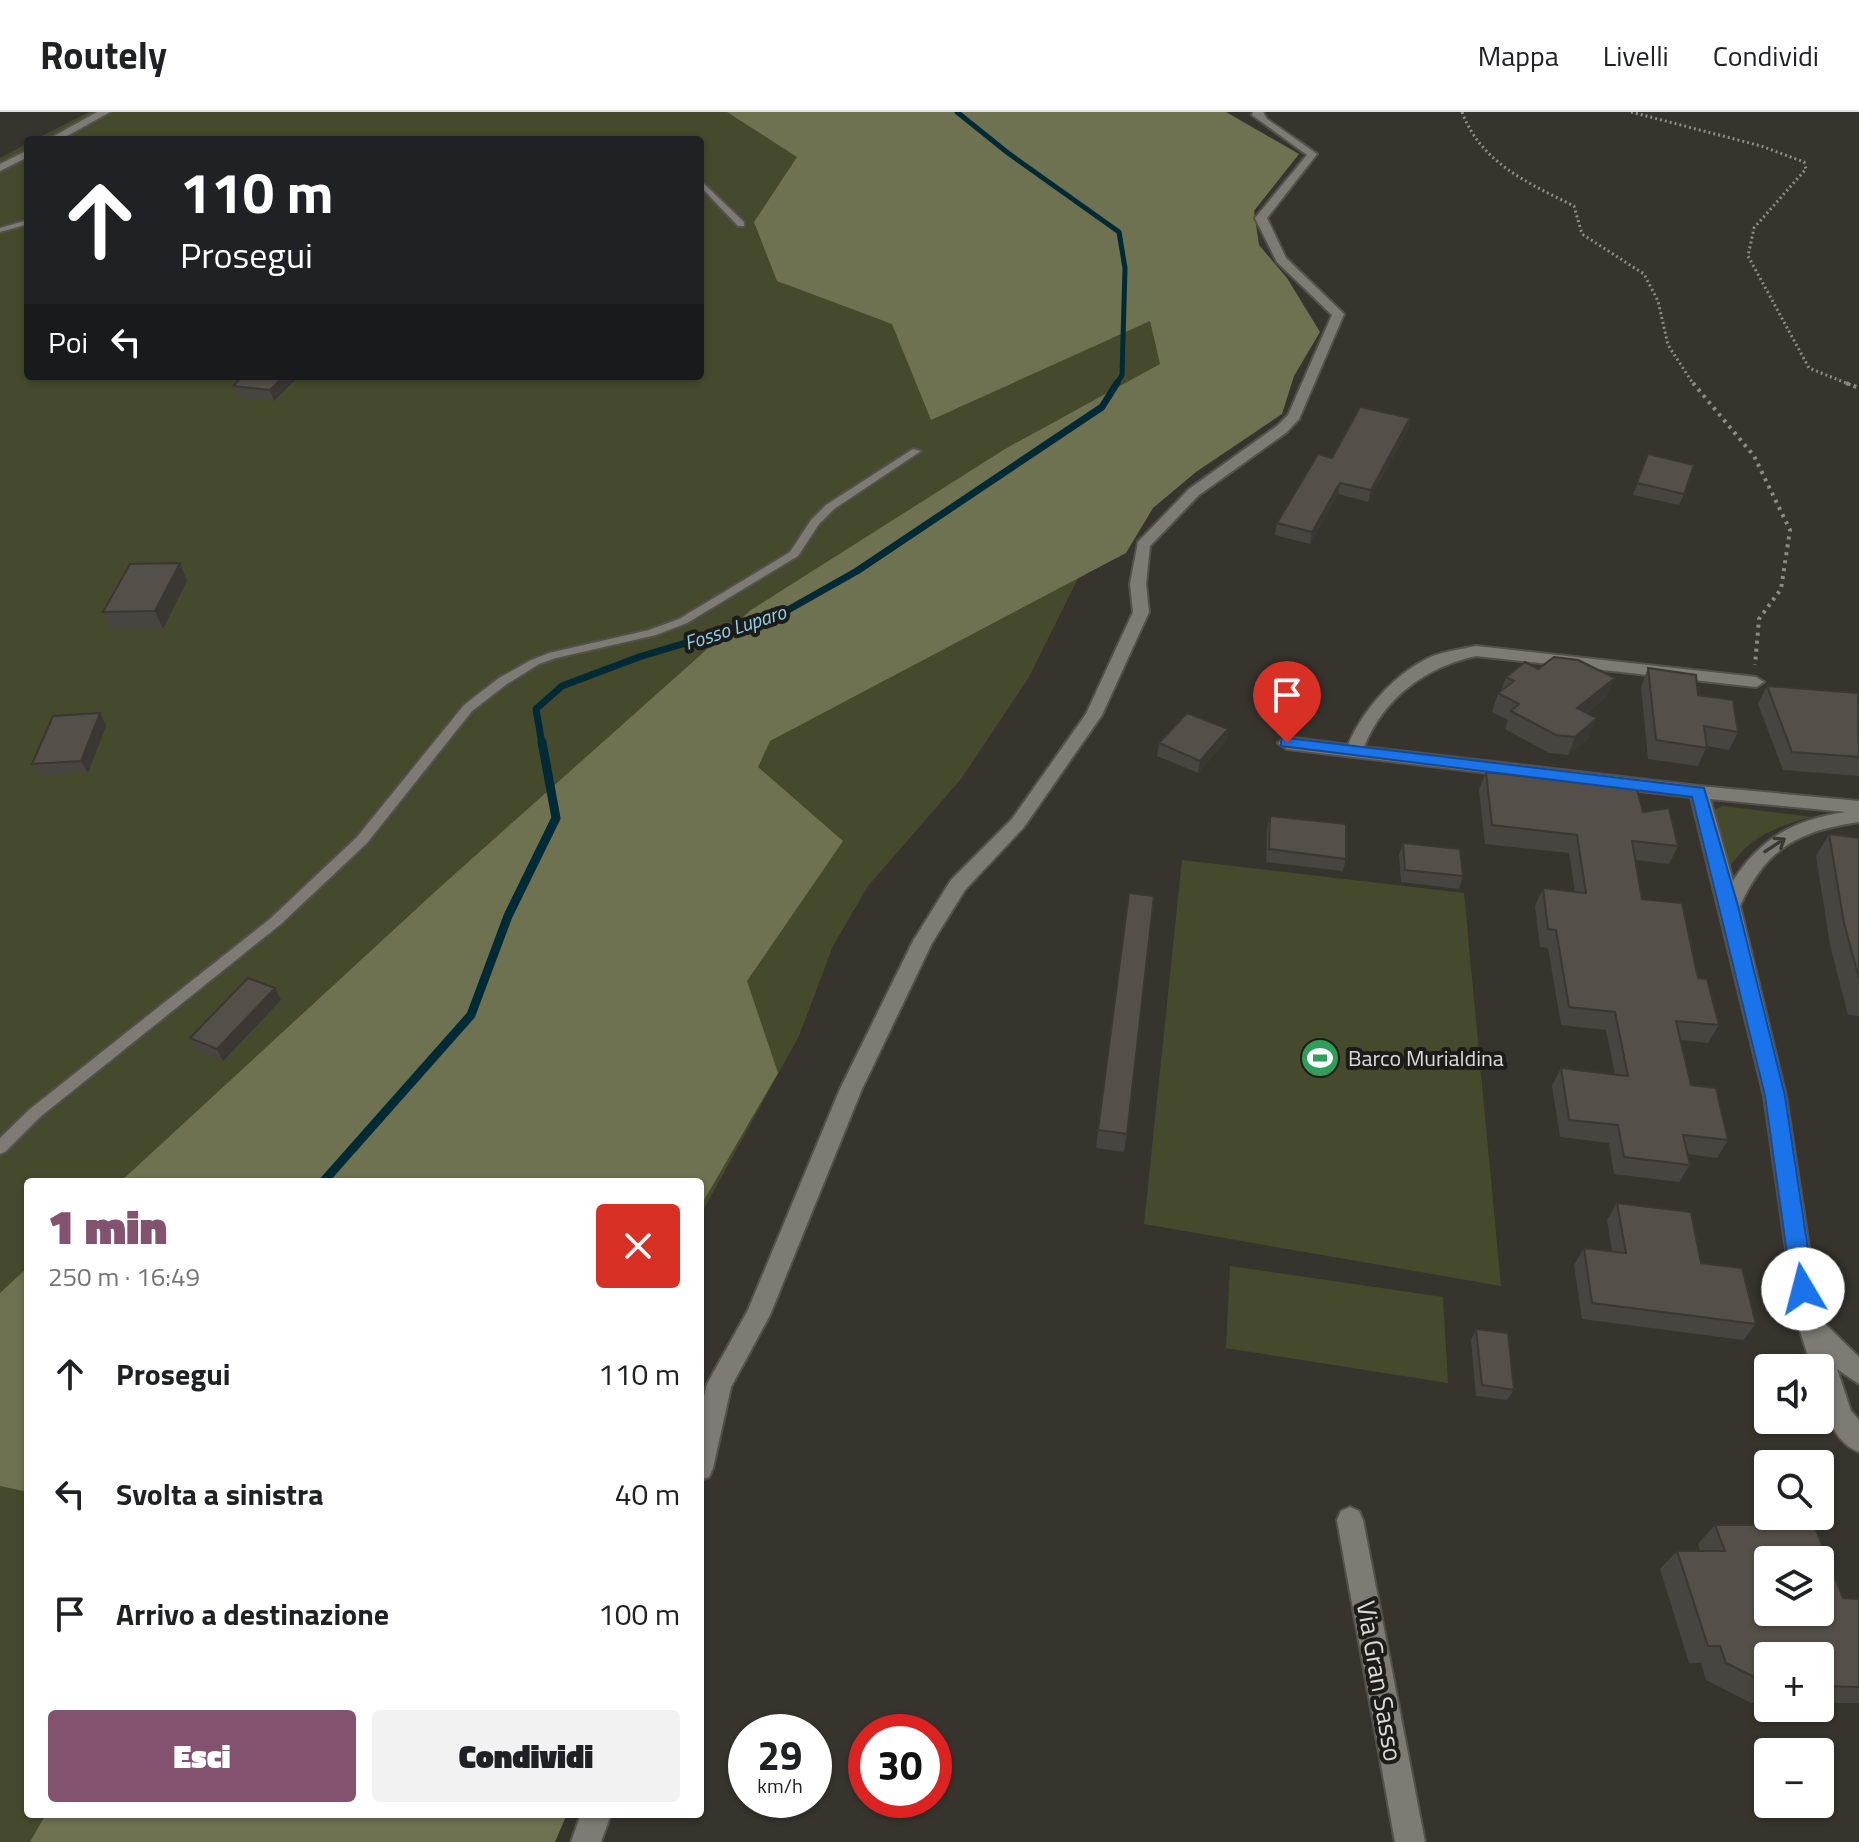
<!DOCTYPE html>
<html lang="it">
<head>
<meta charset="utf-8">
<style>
  :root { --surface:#fff; --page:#f2f2f2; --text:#202124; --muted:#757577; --line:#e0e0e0; --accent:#82526f }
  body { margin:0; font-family:"Titillium Web",sans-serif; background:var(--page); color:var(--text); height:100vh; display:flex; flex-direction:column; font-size:30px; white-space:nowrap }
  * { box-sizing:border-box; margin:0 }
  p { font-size:26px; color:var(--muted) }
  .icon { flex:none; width:44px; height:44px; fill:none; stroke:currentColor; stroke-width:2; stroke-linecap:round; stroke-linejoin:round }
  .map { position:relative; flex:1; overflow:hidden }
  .panel { position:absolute; left:24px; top:1066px; width:680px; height:640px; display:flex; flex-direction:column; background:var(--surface); border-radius:8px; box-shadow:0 2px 6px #0004 }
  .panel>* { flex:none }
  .top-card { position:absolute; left:24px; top:24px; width:680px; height:244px; border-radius:8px; box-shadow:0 2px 6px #0004; background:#202124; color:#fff; overflow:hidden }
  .controls { position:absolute; left:1754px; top:1242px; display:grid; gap:16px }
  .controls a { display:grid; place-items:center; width:80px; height:80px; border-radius:8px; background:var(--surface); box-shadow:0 2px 6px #0004; font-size:40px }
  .speed { position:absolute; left:728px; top:1602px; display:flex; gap:16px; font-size:40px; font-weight:700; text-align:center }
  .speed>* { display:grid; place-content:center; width:104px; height:104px; border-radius:50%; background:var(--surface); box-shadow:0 2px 6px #0004; line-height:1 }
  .speed small { font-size:20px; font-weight:400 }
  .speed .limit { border:12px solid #d22; background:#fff; color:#111 }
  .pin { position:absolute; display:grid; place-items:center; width:68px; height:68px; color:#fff; margin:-82px -34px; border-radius:50% 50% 50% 0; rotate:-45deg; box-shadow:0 0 8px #0007 }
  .pin .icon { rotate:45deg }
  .me { position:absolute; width:88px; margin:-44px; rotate:352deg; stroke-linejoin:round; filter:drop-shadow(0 0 6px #0008) }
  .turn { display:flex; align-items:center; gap:28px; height:168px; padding:0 24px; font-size:36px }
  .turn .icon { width:104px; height:104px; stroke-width:2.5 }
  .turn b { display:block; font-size:56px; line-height:68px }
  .then { display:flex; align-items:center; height:76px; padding:0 24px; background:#0003; gap:16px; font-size:30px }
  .round { display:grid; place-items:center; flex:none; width:84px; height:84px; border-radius:8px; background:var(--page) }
  .headline { display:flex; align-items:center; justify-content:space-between; height:136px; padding:0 24px }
  h1 { font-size:48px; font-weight:800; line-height:60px; color:var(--accent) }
  .button { display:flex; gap:16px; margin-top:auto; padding:16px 24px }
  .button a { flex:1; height:92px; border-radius:8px; background:var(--accent); color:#fff; font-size:32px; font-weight:800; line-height:92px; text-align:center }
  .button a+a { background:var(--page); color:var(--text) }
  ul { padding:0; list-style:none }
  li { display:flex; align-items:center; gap:24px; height:120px; padding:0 24px }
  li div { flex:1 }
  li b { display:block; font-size:30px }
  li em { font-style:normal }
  header { display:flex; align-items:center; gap:48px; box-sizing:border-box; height:112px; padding:0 40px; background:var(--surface); border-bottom:2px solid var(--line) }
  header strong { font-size:38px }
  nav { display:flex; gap:44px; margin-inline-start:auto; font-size:28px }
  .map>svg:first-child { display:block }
</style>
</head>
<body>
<header>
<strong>Routely</strong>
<nav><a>Mappa</a><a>Livelli</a><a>Condividi</a></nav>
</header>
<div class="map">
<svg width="1859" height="1730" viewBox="0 0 1859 1730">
  <rect width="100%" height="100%" fill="#36342d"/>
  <path fill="#464a2c" d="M 89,0 L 1210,0 L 1226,144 L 1100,422 L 1029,565 L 961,667 L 868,774 L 833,834 L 799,924 L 700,1104 L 700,1070 L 28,1070 L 28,1702 L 467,1702 L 455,1730 L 0,1730 L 0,46 L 28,31 L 28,264 L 700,264 L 700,28 L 34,28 Z
    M 1723,694 L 1812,705 C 1776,714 1747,726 1727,759 L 1714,703 L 1714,698 Z
    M 1182,748 L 1464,781 L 1501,1174 L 1144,1112 Z
    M 1230,1154 L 1443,1185 L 1448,1271 L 1226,1236 Z"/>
  <path fill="#6e7251" d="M 727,0 L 1226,0 L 1299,42 L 1254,99 L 1259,133 L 1287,166 L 1320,220 L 1294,264 L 1282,302 L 1196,360 L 1153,396 L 1126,441 L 770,629 L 758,655 L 843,729 L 747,869 L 778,961 L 700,1095 L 700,1070 L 120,1070 L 438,777 L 751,498 L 1005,337 L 1160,252 L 1150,209 L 931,308 L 892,212 L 777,169 L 754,110 L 797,45 Z
    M 28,1155 L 28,1380 L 0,1374 L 0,1181 Z
    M 46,1702 L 567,1702 L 555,1730 L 30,1730 Z"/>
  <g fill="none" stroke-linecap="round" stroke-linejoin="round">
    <path stroke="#002a36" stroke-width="5" d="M 957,0 L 1008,41 L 1119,120 L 1125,156 L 1122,263 L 1116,273"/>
    <path stroke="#002a36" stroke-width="7" d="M 542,632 L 536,597 L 562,574 L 639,545 L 779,503 L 857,459 L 1102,295 L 1117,271"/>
    <path stroke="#002a36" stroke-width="9" d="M 323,1070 L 471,903 L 508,804 L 556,706 L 542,630"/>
    <defs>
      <path id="service" d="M 700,68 L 744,110 L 744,114 L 738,114 L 700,74 Z
        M 28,108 L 28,112 L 0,120 L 0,116 Z
        M 913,337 L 921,339 L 834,397 L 819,412 L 798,444 L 687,511 L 656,523 L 556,546 L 539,552 L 507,572 L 472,599 L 367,731 L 281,812 L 40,1005 L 5,1040 L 0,1042 L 0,1026 L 30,997 L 271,806 L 357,725 L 464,593 L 499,566 L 531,548 L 549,541 L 649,518 L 679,507 L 790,440 L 811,408 L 826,393 Z"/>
      <path id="minor" d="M 97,0 L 110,0 L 60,28 L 47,28 Z
        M 1253,0 L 1263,0 L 1267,7 L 1317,42 L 1267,106 L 1286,146 L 1344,202 L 1299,307 L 1287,320 L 1199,383 L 1150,434 L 1146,472 L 1149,500 L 1102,603 L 1024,715 L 965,778 L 932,831 L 862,977 L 770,1203 L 731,1275 L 713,1356 L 709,1365 L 700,1368 L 700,1301 L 707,1272 L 748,1198 L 840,977 L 913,829 L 951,768 L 1012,707 L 1086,602 L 1133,500 L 1130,472 L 1138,430 L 1189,377 L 1277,314 L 1288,303 L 1332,203 L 1277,150 L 1255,106 L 1307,43 L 1252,3 Z
        M 28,38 L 28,45 L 0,59 L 0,52 Z
        M 1476,534 L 1756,565 L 1764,570 L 1756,575 L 1476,544 C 1426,555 1384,585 1364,635 L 1699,674 L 1859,689 L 1859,710 C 1798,719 1766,736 1740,794 L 1786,984 L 1820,1207 L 1859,1245 L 1859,1272 L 1837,1257 L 1851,1299 L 1859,1308 L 1859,1340 C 1828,1328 1820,1285 1820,1256 L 1812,1256 L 1796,1207 L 1764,984 L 1691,685 L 1287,637 L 1278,631 L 1287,625 L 1348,633 C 1363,597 1397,559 1433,544 C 1447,539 1462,537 1476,534 ZM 1710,687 L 1846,700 C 1796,707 1760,726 1733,769 Z
        M 1350,1395 L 1359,1399 L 1363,1408 L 1425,1730 L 1395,1730 L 1337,1408 L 1341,1399 Z
        M 581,1702 L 611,1702 L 601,1730 L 571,1730 Z"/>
    </defs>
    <use href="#service" stroke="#53514c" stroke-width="4"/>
    <use href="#minor" stroke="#53514c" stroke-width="4"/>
    <path stroke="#8c8b85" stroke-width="3" stroke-dasharray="2 3" stroke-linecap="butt" d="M 1462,0 C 1481,51 1528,71 1574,94 L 1582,122 L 1644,162 L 1658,189 L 1668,233 L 1694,273
      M 1631,0 L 1761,34 L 1804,50 L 1806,57 L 1754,116 L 1748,144 L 1809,256 L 1851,273"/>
    <path stroke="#8c8b85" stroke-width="4" stroke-dasharray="3 5" stroke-linecap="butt" d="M 1693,271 L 1754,344 L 1790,418 L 1781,477 L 1759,507 L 1755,553
      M 1846,271 L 1859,276"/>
    <use href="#service" fill="#7d7b73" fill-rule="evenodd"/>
    <use href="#minor" fill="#7d7b73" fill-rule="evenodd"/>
  </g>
  <path fill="#48443f" d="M 243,264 L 299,264 L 274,289 L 237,285 L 233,274 Z
    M 1410,306 L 1408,318 L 1368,390 L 1338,382 L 1310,432 L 1275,423 L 1277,411 L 1332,346 Z
    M 1648,342 L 1684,382 L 1679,393 L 1633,383 Z
    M 187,469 L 163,517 L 111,518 L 103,500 Z
    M 1648,556 L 1698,583 L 1738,620 L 1729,638 L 1707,634 L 1698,654 L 1648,647 L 1641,575 Z
    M 1538,557 L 1607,584 L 1587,601 L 1590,625 L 1568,643 L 1549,641 L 1505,617 L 1508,608 L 1492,600 L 1498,581 L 1501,579 L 1506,565 Z
    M 1767,574 L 1859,583 L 1859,664 L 1783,658 L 1758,592 Z
    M 100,601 L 106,614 L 88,661 L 39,664 L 32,652 Z
    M 1228,617 L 1226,630 L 1198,661 L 1157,644 L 1159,631 Z
    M 1486,660 L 1643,700 L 1678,734 L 1669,752 L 1635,748 L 1642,787 L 1698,866 L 1719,913 L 1708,931 L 1681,928 L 1691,973 L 1728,1028 L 1717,1046 L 1688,1042 L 1690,1053 L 1679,1070 L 1614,1062 L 1609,1031 L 1560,1025 L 1552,974 L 1561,956 L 1615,962 L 1606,918 L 1561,913 L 1548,836 L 1540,835 L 1535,794 L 1543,776 L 1575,780 L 1569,741 L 1485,732 L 1479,678 Z
    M 1270,704 L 1346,747 L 1343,759 L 1266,750 L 1267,716 Z
    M 1829,722 L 1859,726 L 1859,904 L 1848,903 L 1830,833 L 1816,744 Z
    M 1403,731 L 1463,764 L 1459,777 L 1401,770 L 1399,743 Z
    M 1129,781 L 1127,1022 L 1124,1040 L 1096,1036 Z
    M 275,876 L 281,888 L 223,949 L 196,938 L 190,926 Z
    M 1617,1091 L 1701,1151 L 1756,1212 L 1743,1228 L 1582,1207 L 1574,1153 L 1584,1136 L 1612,1140 L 1607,1108 Z
    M 1476,1217 L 1514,1278 L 1507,1288 L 1476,1284 L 1471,1228 Z
    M 1715,1413 L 1843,1486 L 1859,1487 L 1859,1591 L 1820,1591 L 1820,1544 L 1768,1544 L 1768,1591 L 1751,1591 L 1706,1568 L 1701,1551 L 1689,1551 L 1660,1457 L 1677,1439 L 1700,1439 L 1698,1432 Z"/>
  <path fill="#3b3733" d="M 284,264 L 299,264 L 274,289 L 270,278 Z
    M 1410,306 L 1408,318 L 1368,390 L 1371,378 Z
    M 1340,371 L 1338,382 L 1310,432 L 1312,420 Z
    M 180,451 L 187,469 L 163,517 L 155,499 Z
    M 1615,566 L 1607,584 L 1570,614 L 1577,596 Z
    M 100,601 L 106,614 L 88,661 L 81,649 Z
    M 1597,606 L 1590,625 L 1568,643 L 1575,625 Z
    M 1228,617 L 1226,630 L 1198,661 L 1200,649 Z
    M 275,876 L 281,888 L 223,949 L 217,937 Z"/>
  <path fill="#544f49" stroke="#3b3733" stroke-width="2" fill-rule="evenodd" d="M 243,264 L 284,264 L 270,278 L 233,274 Z
    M 1360,295 L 1410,306 L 1371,378 L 1340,371 L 1312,420 L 1277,411 L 1318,342 L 1332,346 Z
    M 1648,342 L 1694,353 L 1684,382 L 1637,371 Z
    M 180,451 L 155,499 L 103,500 L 130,452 Z
    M 1554,545 L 1578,548 L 1615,566 L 1577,596 L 1597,606 L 1575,625 L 1556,623 L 1511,599 L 1519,592 L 1498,581 L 1514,569 L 1506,565 L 1525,550 L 1538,557 Z
    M 1648,556 L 1696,563 L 1698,583 L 1733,588 L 1738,620 L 1704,614 L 1707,636 L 1656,628 Z
    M 1767,574 L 1858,581 L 1859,645 L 1792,640 Z
    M 100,601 L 81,649 L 32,652 L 53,604 Z
    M 1187,601 L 1228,617 L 1200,649 L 1159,631 Z
    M 1486,660 L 1637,677 L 1643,700 L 1669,696 L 1678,734 L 1632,729 L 1642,787 L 1682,791 L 1698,866 L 1707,867 L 1719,913 L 1676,909 L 1691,973 L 1716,976 L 1728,1028 L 1683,1023 L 1690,1053 L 1624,1045 L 1618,1013 L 1569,1008 L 1561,956 L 1628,964 L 1615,900 L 1569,895 L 1556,818 L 1548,817 L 1543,776 L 1586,781 L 1577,723 L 1492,713 Z
    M 1270,704 L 1346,712 L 1346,747 L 1269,737 Z
    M 1829,722 L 1859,726 L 1859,866 L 1844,811 Z
    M 1403,731 L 1460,737 L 1463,764 L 1405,758 Z
    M 1129,781 L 1154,784 L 1127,1022 L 1098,1018 Z
    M 248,866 L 275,876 L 217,937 L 190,926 Z
    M 1617,1091 L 1691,1100 L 1701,1151 L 1742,1156 L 1756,1212 L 1592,1191 L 1584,1136 L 1626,1141 Z
    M 1476,1217 L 1508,1221 L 1514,1278 L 1482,1273 Z
    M 1715,1413 L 1814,1413 L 1843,1486 L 1859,1487 L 1859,1575 L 1820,1574 L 1820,1544 L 1768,1544 L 1768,1572 L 1726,1551 L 1720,1534 L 1708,1534 L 1677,1439 L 1725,1439 ZM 1768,1448 L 1820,1448 L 1820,1500 L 1768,1500 Z"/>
  <defs><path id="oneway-shaft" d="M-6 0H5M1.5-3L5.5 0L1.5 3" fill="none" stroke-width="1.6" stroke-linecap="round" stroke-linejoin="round" transform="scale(2)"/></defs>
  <use stroke="#3a3834" href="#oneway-shaft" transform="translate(1775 733) rotate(-33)"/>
  <path fill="#1a73e8" stroke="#114b97" stroke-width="2" d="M 1287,626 L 1704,676 L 1738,794 L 1785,984 L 1814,1177 L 1811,1184 L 1803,1187 L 1796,1184 L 1792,1177 L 1765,984 L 1692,685 L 1281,634 L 1281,627 Z"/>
  <defs>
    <symbol id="stadium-disc" viewBox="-11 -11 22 22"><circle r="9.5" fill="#2e9e5b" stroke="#1d1c19"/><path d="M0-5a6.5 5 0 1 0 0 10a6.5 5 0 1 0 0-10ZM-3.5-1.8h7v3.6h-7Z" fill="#fff"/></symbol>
  </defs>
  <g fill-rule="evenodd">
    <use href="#stadium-disc" x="1298" y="924" width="44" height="44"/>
  </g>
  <g text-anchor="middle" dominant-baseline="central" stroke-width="8" stroke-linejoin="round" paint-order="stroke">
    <g font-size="20" font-style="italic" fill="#8dd3ed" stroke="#1d1c19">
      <text transform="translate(735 515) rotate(-18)">Fosso Luparo</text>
    </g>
    <g font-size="22" fill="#dcdbd7" stroke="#1d1c19" text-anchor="start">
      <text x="1348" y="946">Barco Murialdina</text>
    </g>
    <g font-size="26" fill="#dcdbd7" stroke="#1d1c19">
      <text transform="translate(1380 1569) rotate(80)">Via Gran Sasso</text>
    </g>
  </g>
</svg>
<div class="controls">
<a><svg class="icon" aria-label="sound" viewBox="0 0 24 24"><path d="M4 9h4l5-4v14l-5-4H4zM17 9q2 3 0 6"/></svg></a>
<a><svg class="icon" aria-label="search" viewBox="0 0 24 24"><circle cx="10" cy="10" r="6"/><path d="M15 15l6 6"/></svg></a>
<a><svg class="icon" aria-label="layers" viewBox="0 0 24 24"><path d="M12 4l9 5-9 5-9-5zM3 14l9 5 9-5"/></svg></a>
<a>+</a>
<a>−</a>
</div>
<div class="speed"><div>29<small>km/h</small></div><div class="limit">30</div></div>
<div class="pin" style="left:1287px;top:631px;background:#d93025"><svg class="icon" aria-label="arrive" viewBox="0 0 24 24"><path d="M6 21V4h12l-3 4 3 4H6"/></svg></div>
<svg class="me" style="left:1803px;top:1177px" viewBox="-20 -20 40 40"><circle r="19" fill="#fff"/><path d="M0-13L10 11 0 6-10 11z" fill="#1a73e8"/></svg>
<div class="top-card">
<div class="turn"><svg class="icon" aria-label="ahead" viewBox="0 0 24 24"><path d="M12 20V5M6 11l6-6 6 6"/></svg><div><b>110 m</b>Prosegui</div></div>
<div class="then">Poi<svg class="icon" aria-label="left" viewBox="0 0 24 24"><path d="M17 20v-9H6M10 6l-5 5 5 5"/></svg></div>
</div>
<section class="panel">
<div class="headline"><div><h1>1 min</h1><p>250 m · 16:49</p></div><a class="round" style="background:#d93025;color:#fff"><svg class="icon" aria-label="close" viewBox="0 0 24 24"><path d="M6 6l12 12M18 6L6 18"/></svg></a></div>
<ul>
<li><svg class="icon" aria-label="ahead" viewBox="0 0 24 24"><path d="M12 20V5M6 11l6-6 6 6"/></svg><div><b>Prosegui</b></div><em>110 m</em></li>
<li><svg class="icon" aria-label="left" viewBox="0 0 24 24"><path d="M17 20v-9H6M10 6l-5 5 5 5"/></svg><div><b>Svolta a sinistra</b></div><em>40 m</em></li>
<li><svg class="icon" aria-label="arrive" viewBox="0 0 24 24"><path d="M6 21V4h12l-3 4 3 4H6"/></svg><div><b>Arrivo a destinazione</b></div><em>100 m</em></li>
</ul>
<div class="button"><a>Esci</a><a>Condividi</a></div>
</section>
</div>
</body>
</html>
